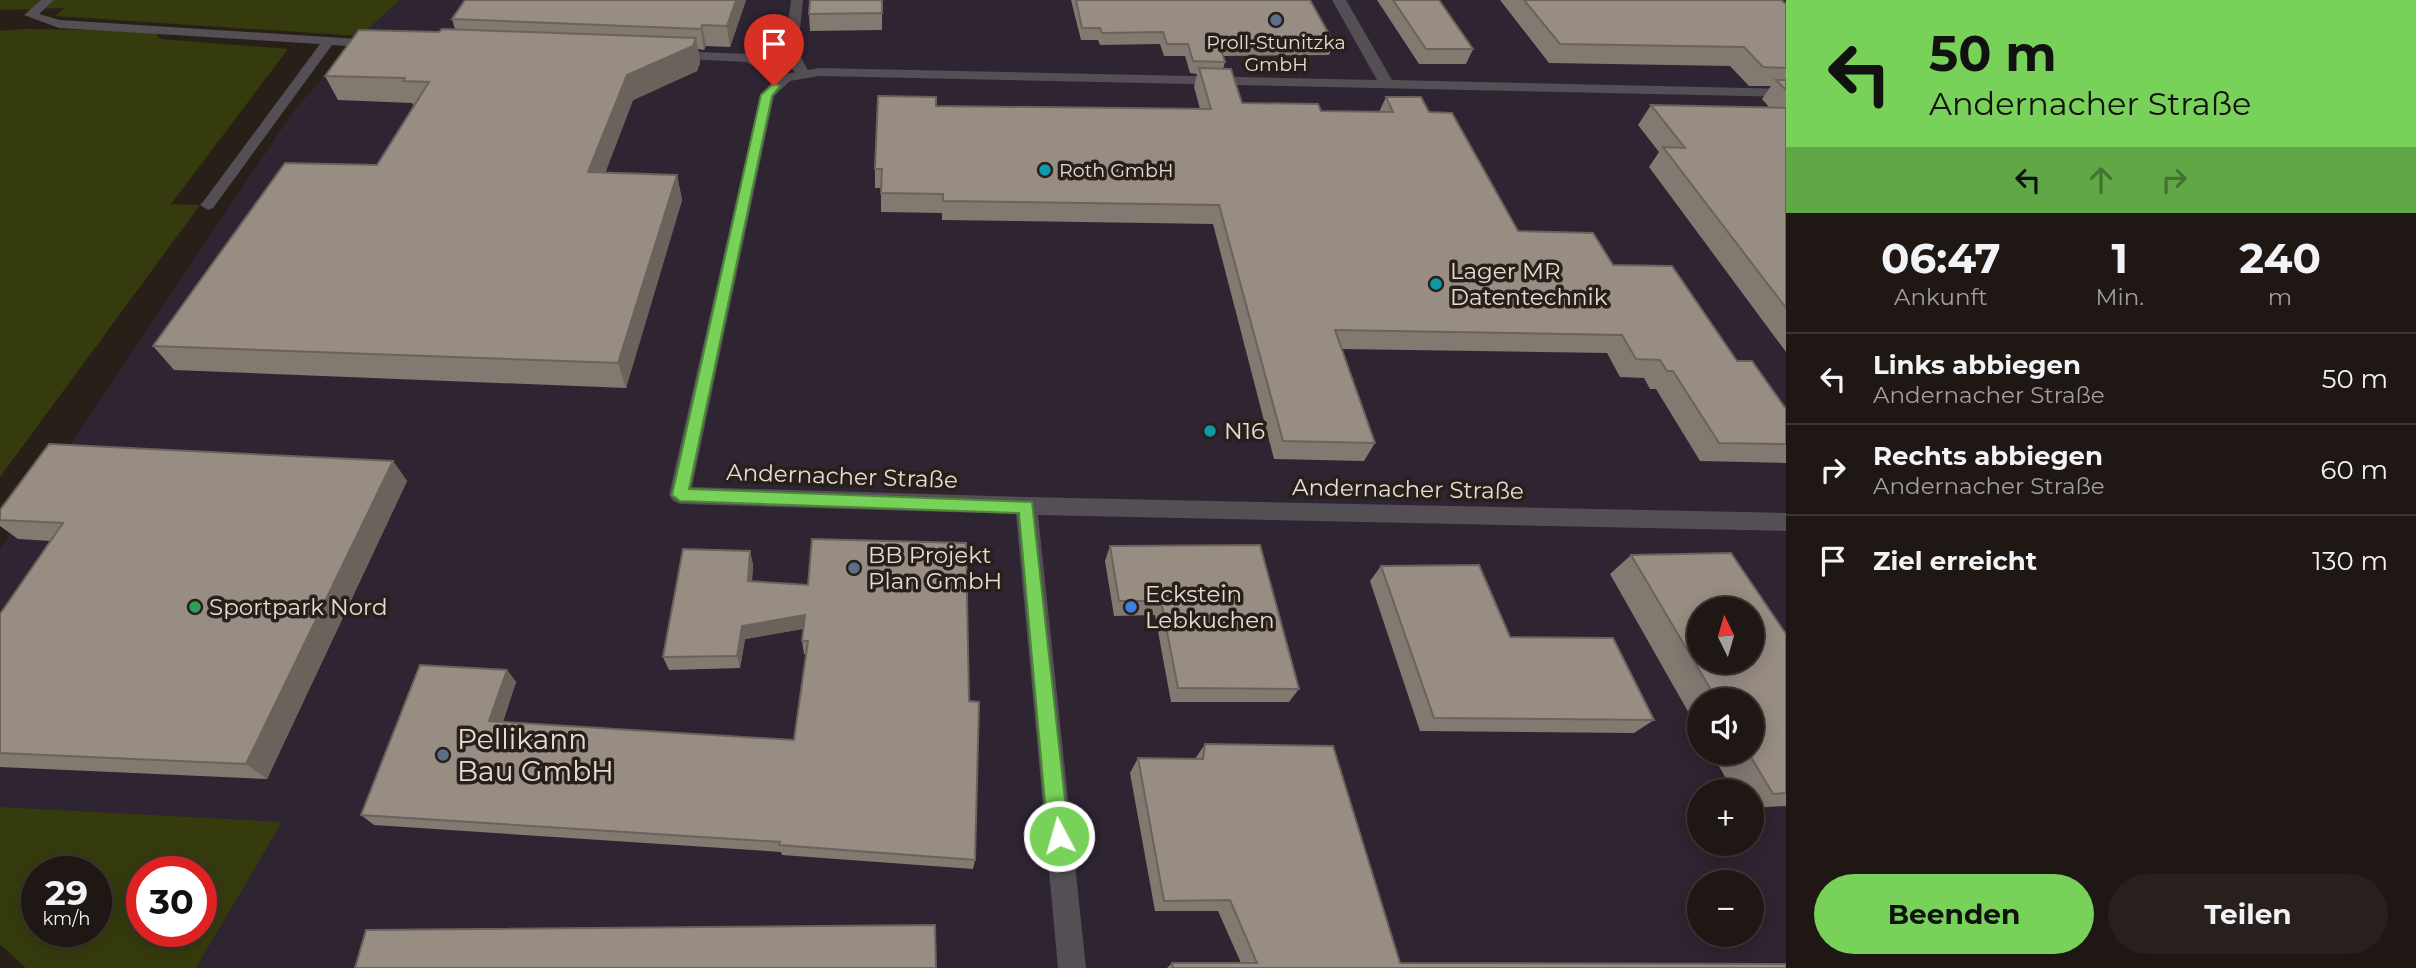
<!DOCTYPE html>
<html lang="de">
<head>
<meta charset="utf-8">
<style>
  :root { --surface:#1f1713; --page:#27201c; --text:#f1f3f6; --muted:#a19fa0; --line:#3c3633; --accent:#78d158 }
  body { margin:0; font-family:Montserrat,sans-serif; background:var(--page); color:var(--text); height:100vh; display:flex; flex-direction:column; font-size:26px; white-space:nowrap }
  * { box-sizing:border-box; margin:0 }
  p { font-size:23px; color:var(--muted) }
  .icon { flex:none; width:38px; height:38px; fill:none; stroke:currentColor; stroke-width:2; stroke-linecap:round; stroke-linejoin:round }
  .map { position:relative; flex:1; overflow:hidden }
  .sheet { display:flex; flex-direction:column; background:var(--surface); width:630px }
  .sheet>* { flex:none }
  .top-card { background:#78d158; color:#111; overflow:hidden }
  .needle { width:46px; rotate:355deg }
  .fabs { position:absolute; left:1687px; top:597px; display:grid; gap:14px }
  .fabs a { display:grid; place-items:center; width:77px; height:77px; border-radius:50%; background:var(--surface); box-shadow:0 4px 18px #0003,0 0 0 2px var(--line); font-size:35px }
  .speed { position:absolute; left:21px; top:856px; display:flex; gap:14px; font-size:35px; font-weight:700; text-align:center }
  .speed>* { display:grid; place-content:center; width:91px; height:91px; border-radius:50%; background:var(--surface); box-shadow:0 4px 18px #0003,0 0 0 2px var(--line); line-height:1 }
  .speed small { font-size:18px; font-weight:400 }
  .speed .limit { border:10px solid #d22; background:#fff; color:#111 }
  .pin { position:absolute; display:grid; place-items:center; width:60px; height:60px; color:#fff; margin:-72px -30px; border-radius:50% 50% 50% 0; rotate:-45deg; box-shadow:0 0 7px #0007 }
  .pin .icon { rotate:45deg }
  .me { position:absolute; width:77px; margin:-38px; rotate:354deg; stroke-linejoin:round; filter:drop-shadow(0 0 5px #0008) }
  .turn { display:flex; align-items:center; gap:24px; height:147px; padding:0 28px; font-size:32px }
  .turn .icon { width:91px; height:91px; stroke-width:2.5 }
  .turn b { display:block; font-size:49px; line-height:60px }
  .lanes { display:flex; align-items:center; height:66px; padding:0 28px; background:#0003; justify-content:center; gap:35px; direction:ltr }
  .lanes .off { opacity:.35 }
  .eta { display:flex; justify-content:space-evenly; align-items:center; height:119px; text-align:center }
  .eta b { font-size:42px; font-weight:700; line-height:49px }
  .button { display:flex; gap:14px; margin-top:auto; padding:14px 28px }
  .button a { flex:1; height:80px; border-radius:42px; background:var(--accent); color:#111; font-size:28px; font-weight:700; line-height:80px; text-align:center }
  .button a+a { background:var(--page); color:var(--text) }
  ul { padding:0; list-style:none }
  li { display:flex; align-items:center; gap:21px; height:91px; padding:0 28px; border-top:2px solid var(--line) }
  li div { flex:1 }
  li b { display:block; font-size:26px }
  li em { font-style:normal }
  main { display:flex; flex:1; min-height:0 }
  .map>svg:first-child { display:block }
</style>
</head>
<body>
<main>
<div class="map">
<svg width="1786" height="968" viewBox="0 0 1786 968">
  <rect width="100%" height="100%" fill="#291f19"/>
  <path fill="#2e2432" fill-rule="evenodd" d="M 400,0 L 1786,0 L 1786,968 L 196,968 L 281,823 L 0,807 L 0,549 L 295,109 L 360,36 ZM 1699,609 L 1752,609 L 1752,662 L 1699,662 ZM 1699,700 L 1752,700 L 1752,752 L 1699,752 ZM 1699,791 L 1752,791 L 1752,844 L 1699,844 ZM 1699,882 L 1752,882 L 1752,934 L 1699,934 Z"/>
  <path fill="#363b0e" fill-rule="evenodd" d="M 0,0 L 400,0 L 360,36 L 55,16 L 64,8 L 0,10 Z
    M 24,29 L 155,31 L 160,39 L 288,49 L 171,204 L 200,205 L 0,477 L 0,31 Z
    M 0,807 L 282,822 L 196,968 L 26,968 L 0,944 ZM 37,872 L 96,872 L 96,931 L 37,931 ZM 142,872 L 201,872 L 201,931 L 142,931 Z"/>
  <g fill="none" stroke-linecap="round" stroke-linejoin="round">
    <path fill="#534f54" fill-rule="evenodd" d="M 41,0 L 54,0 L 39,14 L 60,20 L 374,40 L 380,44 L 374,48 L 332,45 L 213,208 L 208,210 L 200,205 L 203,202 L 320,44 L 59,28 L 24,15 Z
      M 791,0 L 803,0 L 798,51 L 809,73 L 802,77 C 777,67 789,21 791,0 Z
      M 673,51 L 749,54 L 792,78 L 780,81 L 746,62 L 668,58 L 667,55 Z"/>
    <path fill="#534f54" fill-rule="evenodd" d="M 1332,0 L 1346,0 L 1392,80 L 1786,89 L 1786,97 L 819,76 L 790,81 L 774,96 L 692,487 L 1026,497 L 1786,513 L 1786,531 L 1038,515 L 1086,968 L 1058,968 L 1016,514 L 680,504 L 673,501 L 669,495 L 760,95 L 780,75 L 819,68 L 1377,80 Z"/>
  </g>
  <path fill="#827971" d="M 465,0 L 746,0 L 730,47 L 706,46 L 704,50 L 698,49 L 700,63 L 697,71 L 633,100 L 605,173 L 677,175 L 682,200 L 626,388 L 174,370 L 153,346 L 377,165 L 414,106 L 412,103 L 338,100 L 325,76 L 439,32 L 455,29 L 452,19 Z
    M 882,0 L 882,30 L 810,31 L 809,14 Z
    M 1071,0 L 1310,0 L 1334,43 L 1329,55 L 1223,56 L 1225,62 L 1223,69 L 1242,103 L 1321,111 L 1379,112 L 1386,97 L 1429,112 L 1518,231 L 1613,265 L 1737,361 L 1786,409 L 1786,463 L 1700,461 L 1656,389 L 1650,389 L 1644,378 L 1620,377 L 1607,353 L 1342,349 L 1375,443 L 1364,461 L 1274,459 L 1213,224 L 942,220 L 942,213 L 881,212 L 881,188 L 875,188 L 875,169 L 936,106 L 1200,109 L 1194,87 L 1197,74 L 1190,73 L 1185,56 L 1164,56 L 1160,44 L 1100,45 L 1098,40 L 1081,40 Z
    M 1377,0 L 1439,0 L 1473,49 L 1466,64 L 1419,64 Z
    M 1500,0 L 1781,0 L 1786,4 L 1786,352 L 1649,167 L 1659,152 L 1638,125 L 1651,105 L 1769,107 L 1762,99 L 1771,86 L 1749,86 L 1730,66 L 1549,63 Z
    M 393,461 L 407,481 L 267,779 L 0,767 L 0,614 L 51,541 L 18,539 L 0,526 L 0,510 Z
    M 1110,546 L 1299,689 L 1289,702 L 1171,702 L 1155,615 L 1114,616 L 1105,561 Z
    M 750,551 L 753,565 L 752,581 L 969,701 L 975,860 L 973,869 L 782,855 L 781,852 L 374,825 L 361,815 L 507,670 L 516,682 L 503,722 L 794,740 L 806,654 L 804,654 L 802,641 L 803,629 L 745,639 L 740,668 L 669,670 L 663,657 Z
    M 1631,555 L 1786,634 L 1786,806 L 1752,808 L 1752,791 L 1733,791 L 1711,752 L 1752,752 L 1752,700 L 1699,700 L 1699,731 L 1610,574 Z
    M 1381,566 L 1510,637 L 1654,720 L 1634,733 L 1420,731 L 1370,581 Z
    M 1205,744 L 1400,963 L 1786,968 L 1167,968 L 1172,963 L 1241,963 L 1218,911 L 1155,911 L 1130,773 L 1138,758 L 1195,759 Z"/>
  <path fill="#6a635c" d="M 736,0 L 746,0 L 730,47 L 727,26 Z
    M 702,25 L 706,46 L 704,50 L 701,29 Z
    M 696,38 L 700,63 L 697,71 L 633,100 L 596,197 L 588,172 L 627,75 Z
    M 677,175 L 682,200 L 626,388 L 618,363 Z
    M 393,461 L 407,481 L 267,779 L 246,764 Z
    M 750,551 L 753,565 L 751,595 L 748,581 Z
    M 805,615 L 807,628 L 745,639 L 740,668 L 737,656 L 742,626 Z
    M 507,670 L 516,682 L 499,733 L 489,721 Z"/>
  <path fill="#978d83" stroke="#6a635c" stroke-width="2" fill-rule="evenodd" d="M 465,0 L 736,0 L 727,26 L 702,25 L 701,29 L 452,19 Z
    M 810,0 L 882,0 L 882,13 L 809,14 Z
    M 1076,0 L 1310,0 L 1334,43 L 1219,44 L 1225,62 L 1193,61 L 1188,44 L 1167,44 L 1163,32 L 1102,33 L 1100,28 L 1082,28 Z
    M 1393,0 L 1439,0 L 1473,49 L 1426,49 Z
    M 1524,0 L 1781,0 L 1786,4 L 1786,68 L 1763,67 L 1744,47 L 1560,44 Z
    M 442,29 L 696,38 L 693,46 L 627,75 L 588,172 L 677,175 L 618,363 L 153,346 L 285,163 L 377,165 L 429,82 L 403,81 L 405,78 L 325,76 L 359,30 L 439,32 Z
    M 1199,68 L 1231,69 L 1242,103 L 1318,104 L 1321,111 L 1393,112 L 1386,97 L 1421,97 L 1429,112 L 1452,113 L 1518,231 L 1593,233 L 1613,265 L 1672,266 L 1737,361 L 1752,361 L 1786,409 L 1786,444 L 1719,443 L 1673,371 L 1667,371 L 1660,360 L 1636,359 L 1622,335 L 1335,330 L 1375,443 L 1283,441 L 1219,205 L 943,201 L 943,194 L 881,193 L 882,169 L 875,169 L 878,96 L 936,97 L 936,106 L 1211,109 Z
    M 1776,80 L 1786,80 L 1786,90 Z
    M 1651,105 L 1786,108 L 1786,308 L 1663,147 L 1685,148 Z
    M 49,444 L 393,461 L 246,764 L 0,753 L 0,614 L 63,523 L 0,520 L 0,510 Z
    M 812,539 L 966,543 L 969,701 L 979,702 L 975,860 L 779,845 L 780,842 L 361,815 L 420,665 L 507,670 L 489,721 L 794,740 L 808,641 L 802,641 L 805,615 L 742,626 L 737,656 L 663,657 L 683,549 L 750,551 L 748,581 L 808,585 Z
    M 1260,545 L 1299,689 L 1178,688 L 1161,601 L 1119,601 L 1110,546 Z
    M 1731,553 L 1786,634 L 1786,793 L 1773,794 L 1748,752 L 1752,752 L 1752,700 L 1717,700 L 1631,555 ZM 1699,609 L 1752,609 L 1752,662 L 1699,662 Z
    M 1479,565 L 1510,637 L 1613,638 L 1654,720 L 1434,718 L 1381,566 Z
    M 1205,744 L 1333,746 L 1400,963 L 1786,964 L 1786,968 L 1173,968 L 1172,963 L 1257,963 L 1230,900 L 1164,901 L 1138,758 L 1203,759 Z
    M 935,925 L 936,968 L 355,968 L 366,930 Z"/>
  <path fill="#78d158" stroke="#4e8839" stroke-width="2" d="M 774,83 L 780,86 L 772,96 L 689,489 L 1032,502 L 1069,836 L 1066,843 L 1059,846 L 1051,843 L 1048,836 L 1019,513 L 680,501 L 672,495 L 761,95 Z"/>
  <g fill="#5c6f8a" stroke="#291f19" stroke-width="2.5">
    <circle cx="1276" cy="20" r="7"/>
    <circle cx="854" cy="568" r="7"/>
    <circle cx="443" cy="755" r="7"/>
  </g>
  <g fill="#0f9aa8" stroke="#291f19" stroke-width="2.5">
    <circle cx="1045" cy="170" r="7"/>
    <circle cx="1436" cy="284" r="7"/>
    <circle cx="1210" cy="431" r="7"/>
  </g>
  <circle fill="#2e9e5b" stroke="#291f19" stroke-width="2.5" cx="195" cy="607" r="7"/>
  <circle fill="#3f7fe0" stroke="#291f19" stroke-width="2.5" cx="1131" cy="607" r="7"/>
  <g text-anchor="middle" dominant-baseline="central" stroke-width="7" stroke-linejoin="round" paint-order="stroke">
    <g font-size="19" fill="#e3dcd8" stroke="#291f19">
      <text x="1276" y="42">Proll-Stunitzka<tspan x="1276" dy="22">GmbH</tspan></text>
      <text x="1059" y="170" text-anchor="start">Roth GmbH</text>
    </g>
    <g font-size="23" fill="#e3dcd8" stroke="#291f19" text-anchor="start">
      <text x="1450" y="271">Lager MR<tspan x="1450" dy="26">Datentechnik</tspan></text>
      <text x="1224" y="431">N16</text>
      <text x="868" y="555">BB Projekt<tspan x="868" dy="26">Plan GmbH</tspan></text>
      <text x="1145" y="594">Eckstein<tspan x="1145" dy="26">Lebkuchen</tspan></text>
      <text x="209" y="607">Sportpark Nord</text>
    </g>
    <g font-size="23" fill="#e3dcd8" stroke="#291f19">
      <text transform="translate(842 476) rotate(2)">Andernacher Straße</text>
      <text transform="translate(1408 489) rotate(1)">Andernacher Straße</text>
    </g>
    <g font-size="28" fill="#e3dcd8" stroke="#291f19" text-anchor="start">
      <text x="457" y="739">Pellikann<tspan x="457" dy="32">Bau GmbH</tspan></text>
    </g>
  </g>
</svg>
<div class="fabs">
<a><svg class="needle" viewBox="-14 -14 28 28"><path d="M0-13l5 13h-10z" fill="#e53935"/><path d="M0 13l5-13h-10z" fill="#a19fa0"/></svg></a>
<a><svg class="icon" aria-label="sound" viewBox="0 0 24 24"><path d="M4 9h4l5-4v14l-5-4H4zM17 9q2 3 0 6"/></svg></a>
<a>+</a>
<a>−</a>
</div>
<div class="speed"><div>29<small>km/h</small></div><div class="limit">30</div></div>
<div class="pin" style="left:774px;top:86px;background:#d93025"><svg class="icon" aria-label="arrive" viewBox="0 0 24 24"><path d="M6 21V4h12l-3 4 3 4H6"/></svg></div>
<svg class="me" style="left:1059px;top:836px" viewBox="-20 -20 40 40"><circle r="17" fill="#78d158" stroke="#fff" stroke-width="3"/><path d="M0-11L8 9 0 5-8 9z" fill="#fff"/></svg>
</div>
<section class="sheet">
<div class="top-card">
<div class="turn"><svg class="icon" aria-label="left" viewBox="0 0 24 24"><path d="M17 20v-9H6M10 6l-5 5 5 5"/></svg><div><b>50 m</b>Andernacher Straße</div></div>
<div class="lanes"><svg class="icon" aria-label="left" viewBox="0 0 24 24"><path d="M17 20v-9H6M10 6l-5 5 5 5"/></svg><svg class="icon off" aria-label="ahead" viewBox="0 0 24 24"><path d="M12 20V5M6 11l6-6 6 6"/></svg><svg class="icon off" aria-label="right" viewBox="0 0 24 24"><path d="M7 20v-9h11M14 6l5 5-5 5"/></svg></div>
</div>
<div class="eta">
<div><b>06:47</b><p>Ankunft</p></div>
<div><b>1</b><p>Min.</p></div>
<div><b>240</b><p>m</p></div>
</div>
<ul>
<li><svg class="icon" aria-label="left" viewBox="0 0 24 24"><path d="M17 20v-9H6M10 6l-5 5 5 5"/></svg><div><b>Links abbiegen</b><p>Andernacher Straße</p></div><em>50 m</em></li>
<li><svg class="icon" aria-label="right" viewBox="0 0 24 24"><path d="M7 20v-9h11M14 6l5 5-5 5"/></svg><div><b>Rechts abbiegen</b><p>Andernacher Straße</p></div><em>60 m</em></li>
<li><svg class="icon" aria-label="arrive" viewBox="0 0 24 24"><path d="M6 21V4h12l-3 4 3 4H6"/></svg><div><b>Ziel erreicht</b></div><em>130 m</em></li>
</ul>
<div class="button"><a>Beenden</a><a>Teilen</a></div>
</section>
</main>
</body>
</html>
